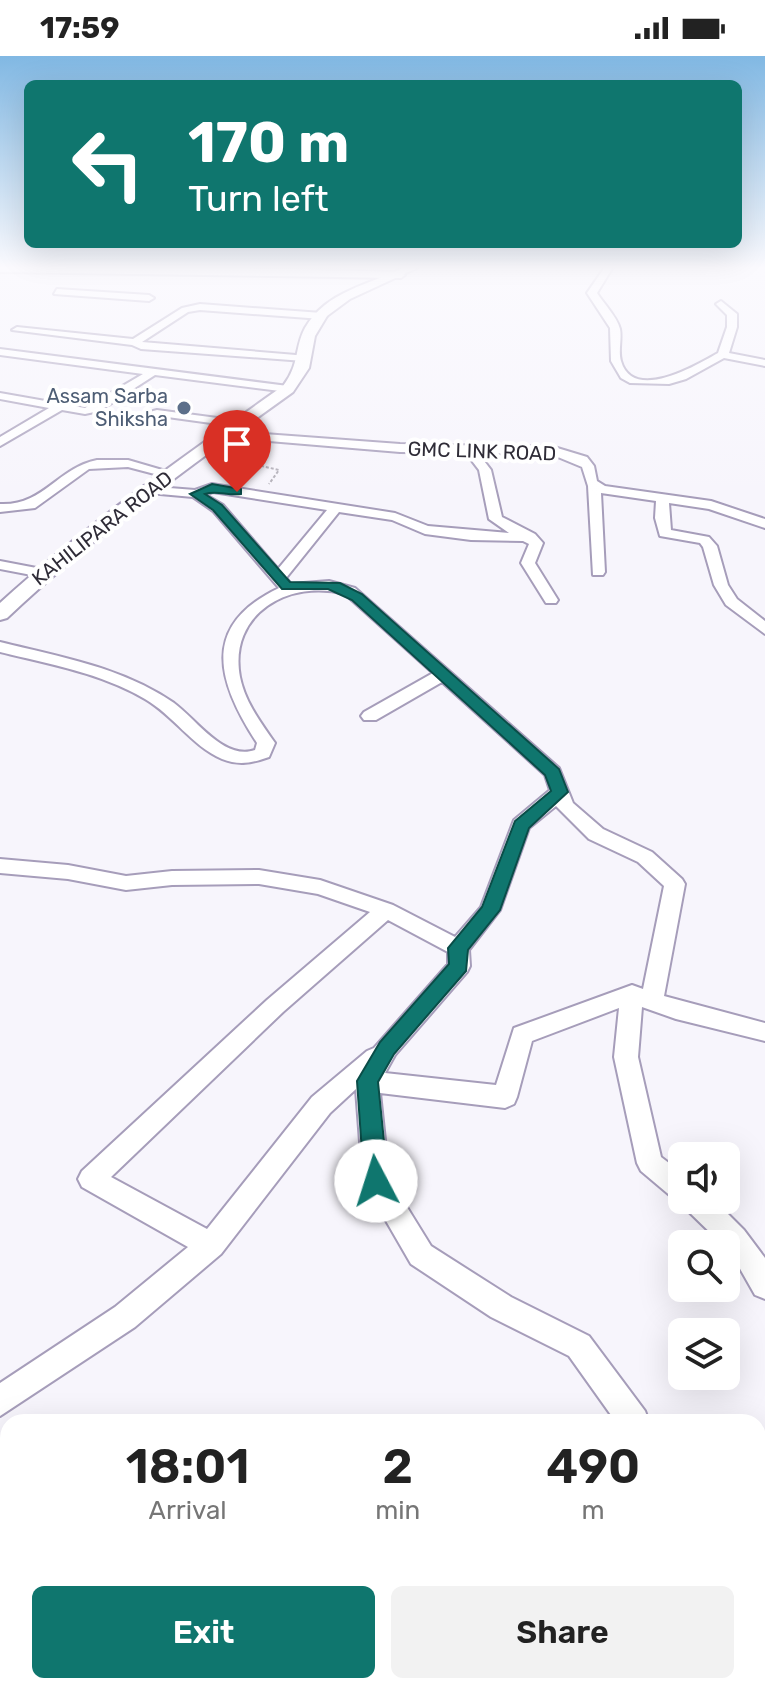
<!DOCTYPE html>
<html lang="en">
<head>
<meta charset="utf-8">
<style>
  :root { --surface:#fff; --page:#f2f2f2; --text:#222; --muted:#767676; --accent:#0f766e }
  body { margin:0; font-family:Rubik,sans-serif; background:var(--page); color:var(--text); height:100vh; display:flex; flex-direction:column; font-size:30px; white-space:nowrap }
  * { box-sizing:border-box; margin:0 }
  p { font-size:26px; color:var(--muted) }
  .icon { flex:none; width:44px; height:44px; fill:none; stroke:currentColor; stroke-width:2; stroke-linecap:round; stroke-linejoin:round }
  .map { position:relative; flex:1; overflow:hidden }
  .side { position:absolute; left:0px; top:1358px; width:766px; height:280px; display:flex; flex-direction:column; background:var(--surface); border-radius:24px 24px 0 0; box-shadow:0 8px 32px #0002 }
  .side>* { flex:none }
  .hud { position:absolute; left:24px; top:24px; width:718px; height:168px; border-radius:12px; box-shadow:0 8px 32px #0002; background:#0f766e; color:#fff; overflow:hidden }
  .controls { position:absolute; left:668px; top:1086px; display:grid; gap:16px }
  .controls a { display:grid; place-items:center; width:72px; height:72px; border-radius:12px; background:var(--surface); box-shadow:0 8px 32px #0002; font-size:40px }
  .pin { position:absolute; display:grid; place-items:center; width:68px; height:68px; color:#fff; margin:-82px -34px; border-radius:50% 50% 50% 0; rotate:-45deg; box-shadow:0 0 8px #0007 }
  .pin .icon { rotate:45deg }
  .me { position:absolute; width:88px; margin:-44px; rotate:355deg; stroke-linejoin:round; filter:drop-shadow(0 0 6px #0008) }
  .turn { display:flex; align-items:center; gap:28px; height:168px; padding:0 32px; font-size:36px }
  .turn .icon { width:104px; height:104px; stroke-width:2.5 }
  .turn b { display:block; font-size:56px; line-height:68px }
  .eta { display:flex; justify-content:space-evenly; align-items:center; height:136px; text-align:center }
  .eta b { font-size:48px; font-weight:600; line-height:56px }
  .action { display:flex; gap:16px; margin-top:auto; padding:16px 32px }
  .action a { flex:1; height:92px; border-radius:12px; background:var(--accent); color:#fff; font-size:32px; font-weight:600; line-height:92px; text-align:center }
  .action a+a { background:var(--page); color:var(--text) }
  .status { display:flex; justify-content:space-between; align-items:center; height:56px; padding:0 40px; background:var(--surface); direction:ltr }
  .status svg { height:22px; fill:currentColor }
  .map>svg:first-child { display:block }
</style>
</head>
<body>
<div class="status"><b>17:59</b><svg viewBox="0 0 49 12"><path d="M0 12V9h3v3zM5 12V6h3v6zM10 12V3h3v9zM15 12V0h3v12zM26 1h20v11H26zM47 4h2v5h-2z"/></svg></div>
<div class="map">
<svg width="765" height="1638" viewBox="0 0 765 1638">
  <rect width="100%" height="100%" fill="#f7f5fc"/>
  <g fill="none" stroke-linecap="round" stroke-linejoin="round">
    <defs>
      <path id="minor" d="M 0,211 L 193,211 L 401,216 L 405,219 L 401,222 L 0,216 Z
        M 605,211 L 613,211 L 597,237 C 604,248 617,261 620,273 C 622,283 618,295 621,305 C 633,347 697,309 718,297 L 727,271 L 727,259 L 716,248 L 721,245 L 737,258 L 737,271 L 729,297 L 765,304 L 765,310 L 724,302 L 686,323 L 669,328 L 630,327 L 621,322 L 611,305 L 610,272 L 587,237 Z
        M 57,233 L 149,239 L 154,242 L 149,245 L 54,238 Z
        M 200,248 L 322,257 L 327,260 L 322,263 L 200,254 L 188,256 L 142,286 L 308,300 L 308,304 L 304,305 L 141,293 L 132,289 L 12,274 L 17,271 L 133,283 L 182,252 Z
        M 0,293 L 288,330 L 293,333 L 288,336 L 155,319 L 99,355 L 85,358 L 62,354 L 0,390 L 0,381 L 49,352 L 0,343 L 0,337 L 85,352 L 143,318 L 0,299 Z
        M 157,354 L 240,365 L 246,368 L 240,371 L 153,359 L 153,355 Z
        M 224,375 L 400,388 L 554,391 L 587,401 L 594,410 L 597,425 L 605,430 L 711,445 L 765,463 L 765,472 L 709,453 L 669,447 L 671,474 L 709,481 L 717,490 L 728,529 L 737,543 L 765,565 L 765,578 L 726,549 L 714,529 L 703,491 L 700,487 L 660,480 L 655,462 L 656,445 L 601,437 L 605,516 L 603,519 L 593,519 L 588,430 L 582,411 L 553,399 L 478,397 L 491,414 L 502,461 L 535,478 L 543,487 L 535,507 L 558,544 L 556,547 L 546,547 L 521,507 L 529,488 L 523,485 L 471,484 L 425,478 L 392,464 L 339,456 L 286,522 L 291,528 L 329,525 L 355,532 L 559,712 L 573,747 L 603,773 L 652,796 L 682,823 L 685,828 L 664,940 L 765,967 L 765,985 L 676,963 L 642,951 L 638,1001 L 661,1101 L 682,1117 L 682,1144 L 714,1144 L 744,1174 L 765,1202 L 765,1243 L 755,1239 L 726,1188 L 722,1188 L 686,1153 L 682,1145 L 673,1142 L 641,1115 L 637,1107 L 614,1001 L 619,952 L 532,985 L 517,1041 L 514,1048 L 505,1052 L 380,1037 L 389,1122 L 431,1190 L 511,1241 L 589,1280 L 645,1355 L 649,1366 L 616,1366 L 569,1300 L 491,1261 L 411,1208 L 363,1125 L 356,1033 L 330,1057 L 221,1198 L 135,1271 L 0,1360 L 0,1327 L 115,1251 L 188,1191 L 82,1131 L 78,1123 L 82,1115 L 267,944 L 370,856 L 318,838 L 259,828 L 172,829 L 126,834 L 68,823 L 0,817 L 0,803 L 68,809 L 126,820 L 172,815 L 259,814 L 320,824 L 393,849 L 455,881 L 481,851 L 514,764 L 550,734 L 545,719 L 442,626 L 376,664 L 364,664 L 361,660 L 364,656 L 433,617 L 345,538 C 290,523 228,557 240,621 C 245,646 261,667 275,687 L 269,701 C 252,707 239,710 222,703 C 192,690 173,659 145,643 C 101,617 49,608 0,596 L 0,586 C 60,601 122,611 174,647 C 196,663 224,705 255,694 L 257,687 C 218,627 199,570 279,532 L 213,455 L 193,441 L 149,437 L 144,436 L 144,430 L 195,434 L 212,428 L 395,457 L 428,470 L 509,477 L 489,463 L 479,414 L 466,397 L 400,396 L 220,381 L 218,379 ZM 213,436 L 327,454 L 278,513 L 223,449 L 206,439 ZM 556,750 L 589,783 L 638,806 L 664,830 L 643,933 L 632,929 L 514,972 L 496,1029 L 385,1017 L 395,999 L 467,916 L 470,910 L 469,894 L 500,854 L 529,772 ZM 388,864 L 448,896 L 448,908 L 374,992 L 367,995 L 312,1041 L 207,1173 L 111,1121 L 283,956 Z
        M 97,404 L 128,404 L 176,418 L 170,422 L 128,411 L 89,413 L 35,452 L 0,456 L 0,448 C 44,450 57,412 97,404 Z
        M 0,505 L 47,514 L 49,517 L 42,521 L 0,513 Z
        M 758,1565 L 765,1568 L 765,1621 L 758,1618 Z
        M 135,1630 L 171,1630 L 168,1638 L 132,1638 Z
        M 245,1630 L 281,1630 L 284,1638 L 248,1638 Z"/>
      <path id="major" d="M 405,211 L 419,211 L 350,243 L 327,260 L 315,280 L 309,312 L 293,336 C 194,407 96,478 7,562 L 0,564 L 0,547 C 88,467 186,399 283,330 C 300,308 294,293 305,272 C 326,235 369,229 405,211 Z"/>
    </defs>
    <use href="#minor" stroke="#a69dba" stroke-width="4"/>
    <use href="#major" stroke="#a69dba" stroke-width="4"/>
    <path stroke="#b1aeb7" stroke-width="2" stroke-dasharray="3 2" stroke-linecap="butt" d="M 222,401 L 279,414 L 269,428"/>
    <use href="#minor" fill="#fff" fill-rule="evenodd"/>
    <use href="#major" fill="#fff" fill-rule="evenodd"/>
  </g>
  <linearGradient id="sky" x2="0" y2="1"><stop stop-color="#81b8e3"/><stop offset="0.48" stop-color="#fbfafe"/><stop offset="1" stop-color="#fbfafe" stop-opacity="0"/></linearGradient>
  <rect width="765" height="441" fill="url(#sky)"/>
  <path fill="#0f766e" stroke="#0a4d48" stroke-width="2" d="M 212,428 L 241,433 L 241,438 C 228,440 217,434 205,438 L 222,449 L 290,526 L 340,527 L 362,538 L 559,713 L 568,736 L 529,772 L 500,854 L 468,894 L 466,915 L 394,998 L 378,1026 L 388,1125 L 384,1133 L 376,1136 L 368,1133 L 364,1125 L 357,1025 L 380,986 L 449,908 L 448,892 L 482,851 L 515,765 L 551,735 L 545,719 L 352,544 L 328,533 L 282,533 L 213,454 L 190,438 Z"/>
  <circle fill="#5c6f8a" stroke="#fff" stroke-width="3" cx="184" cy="352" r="8"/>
  <g text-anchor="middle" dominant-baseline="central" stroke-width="8" stroke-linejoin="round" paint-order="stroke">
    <g font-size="20" fill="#4e5e75" stroke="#fff" text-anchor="end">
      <text x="168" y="340">Assam Sarba<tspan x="168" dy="23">Shiksha</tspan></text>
    </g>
    <g font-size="20" fill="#2f2c37" stroke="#fff">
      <text transform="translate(482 395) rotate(2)">GMC LINK ROAD</text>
      <text transform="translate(102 472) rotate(-38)">KAHILIPARA ROAD</text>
    </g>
  </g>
</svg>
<div class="controls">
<a><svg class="icon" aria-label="sound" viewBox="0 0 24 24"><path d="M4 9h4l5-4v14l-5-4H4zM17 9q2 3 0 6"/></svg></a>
<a><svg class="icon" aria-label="search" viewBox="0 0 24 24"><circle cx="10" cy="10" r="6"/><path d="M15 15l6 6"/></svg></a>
<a><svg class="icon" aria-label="layers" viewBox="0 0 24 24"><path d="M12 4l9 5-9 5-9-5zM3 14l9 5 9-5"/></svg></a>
</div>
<div class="pin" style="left:237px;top:436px;background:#d93025"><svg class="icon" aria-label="arrive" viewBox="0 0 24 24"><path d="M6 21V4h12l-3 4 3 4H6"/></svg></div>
<svg class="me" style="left:376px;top:1125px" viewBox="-20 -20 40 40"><circle r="19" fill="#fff"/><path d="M0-13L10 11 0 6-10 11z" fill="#0f766e"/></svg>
<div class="hud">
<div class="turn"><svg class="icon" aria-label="left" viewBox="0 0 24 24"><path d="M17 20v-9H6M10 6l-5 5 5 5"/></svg><div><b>170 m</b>Turn left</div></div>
</div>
<section class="side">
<div class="eta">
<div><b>18:01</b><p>Arrival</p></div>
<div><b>2</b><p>min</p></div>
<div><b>490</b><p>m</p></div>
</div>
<div class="action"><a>Exit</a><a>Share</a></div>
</section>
</div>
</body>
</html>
